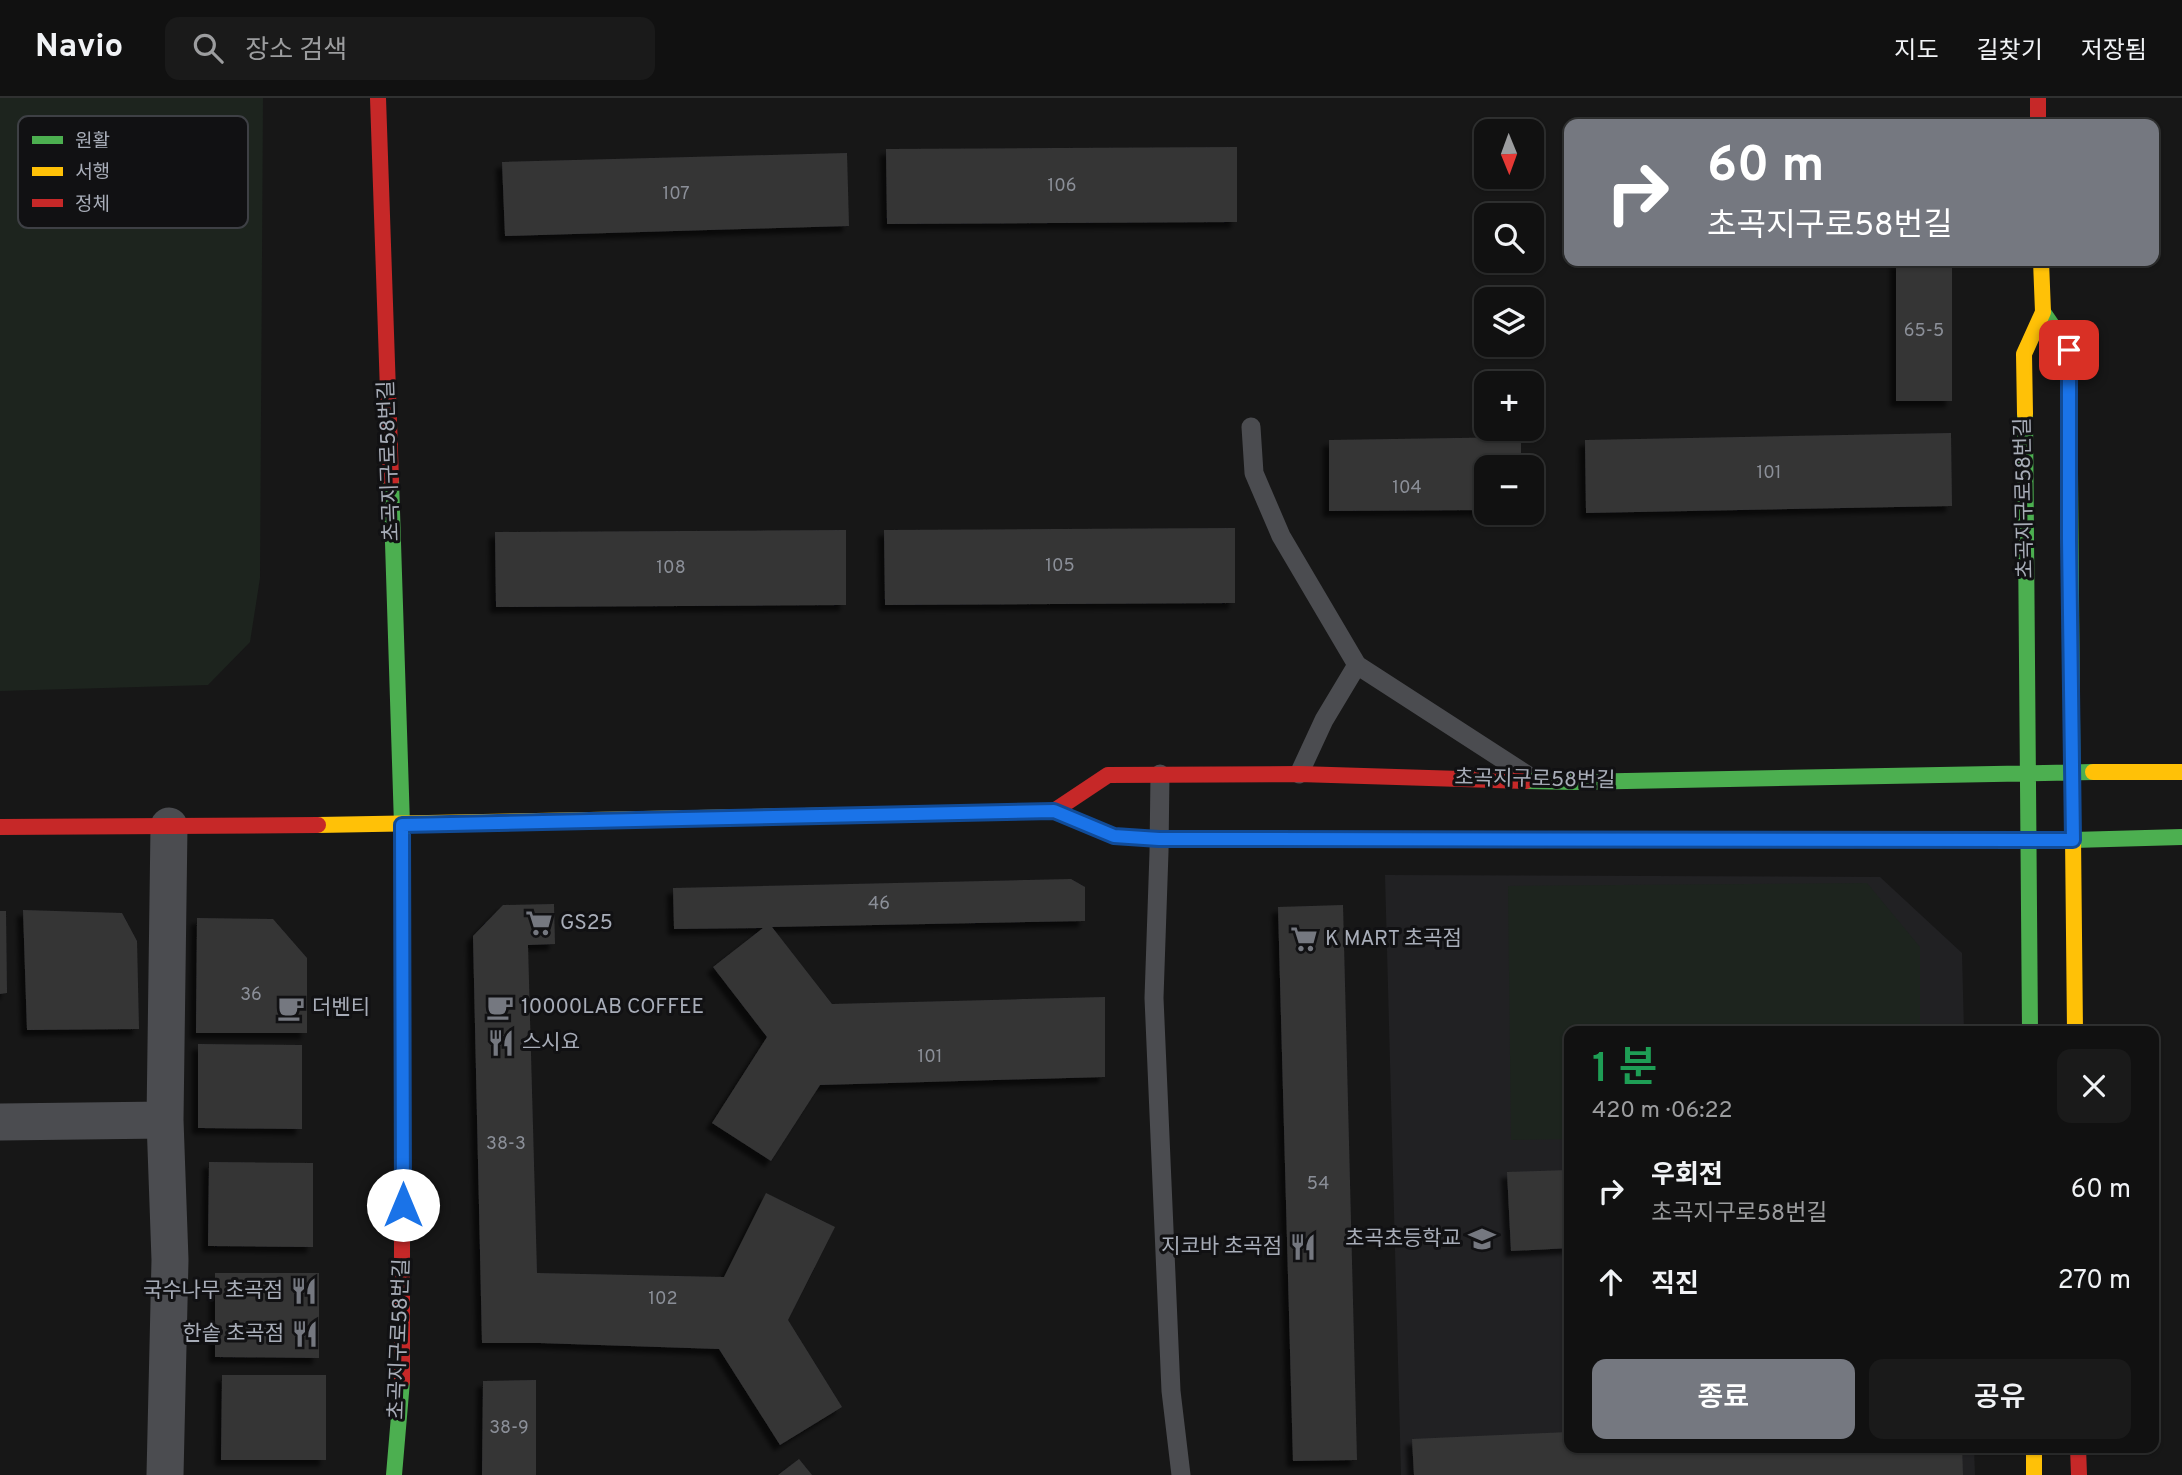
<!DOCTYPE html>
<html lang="ko">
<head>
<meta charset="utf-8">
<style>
  :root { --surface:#111; --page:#1a1a1a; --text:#f1f3f6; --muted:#9c9d9f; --line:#303131; --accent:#757880 }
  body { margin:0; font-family:Overpass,"Noto Sans KR",sans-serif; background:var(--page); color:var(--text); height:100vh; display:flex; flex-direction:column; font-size:26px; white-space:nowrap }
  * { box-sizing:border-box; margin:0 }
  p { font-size:23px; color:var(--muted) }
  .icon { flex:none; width:38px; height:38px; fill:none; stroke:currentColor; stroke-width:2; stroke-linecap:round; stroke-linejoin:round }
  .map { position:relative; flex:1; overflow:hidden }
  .side { position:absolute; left:1564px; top:928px; width:595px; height:427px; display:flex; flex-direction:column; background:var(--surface); border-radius:14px; box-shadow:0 2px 5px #0004,0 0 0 2px var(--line) }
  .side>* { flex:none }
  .hud { position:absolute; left:1564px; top:21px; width:595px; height:147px; border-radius:14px; box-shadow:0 2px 5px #0004,0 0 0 2px var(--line); background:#757880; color:#fff; overflow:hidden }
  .needle { width:46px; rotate:179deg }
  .controls { position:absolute; left:1474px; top:21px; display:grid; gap:14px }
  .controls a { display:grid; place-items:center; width:70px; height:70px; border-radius:14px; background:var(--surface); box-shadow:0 2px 5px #0004,0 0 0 2px var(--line); font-size:35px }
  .pin { position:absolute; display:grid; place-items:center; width:60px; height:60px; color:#fff; margin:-30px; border-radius:14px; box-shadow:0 4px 10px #0006 }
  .me { position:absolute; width:77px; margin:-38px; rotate:0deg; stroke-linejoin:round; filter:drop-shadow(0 0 5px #0008) }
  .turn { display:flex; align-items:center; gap:24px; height:147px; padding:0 28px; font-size:32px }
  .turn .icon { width:91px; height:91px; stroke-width:2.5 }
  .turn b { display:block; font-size:49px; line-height:60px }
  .round { display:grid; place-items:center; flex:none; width:74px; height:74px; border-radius:14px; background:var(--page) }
  .overview { display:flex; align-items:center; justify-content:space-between; height:119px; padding:0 28px }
  h1 { font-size:42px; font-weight:600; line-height:52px; color:#1e9e55 }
  .primary-button { display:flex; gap:14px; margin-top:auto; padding:14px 28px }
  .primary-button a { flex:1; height:80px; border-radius:14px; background:var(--accent); color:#fff; font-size:28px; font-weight:600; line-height:80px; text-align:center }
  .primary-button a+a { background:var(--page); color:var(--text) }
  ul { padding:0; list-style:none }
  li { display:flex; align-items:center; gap:21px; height:91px; padding:0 28px }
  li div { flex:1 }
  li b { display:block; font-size:26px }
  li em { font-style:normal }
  header { display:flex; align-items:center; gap:42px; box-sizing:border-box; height:98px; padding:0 35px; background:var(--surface); border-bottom:2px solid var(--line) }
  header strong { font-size:33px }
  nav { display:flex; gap:38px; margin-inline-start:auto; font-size:24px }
  .search { width:490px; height:63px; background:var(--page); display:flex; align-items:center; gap:18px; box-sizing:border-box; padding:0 24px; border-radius:14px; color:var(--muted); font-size:26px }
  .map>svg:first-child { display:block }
</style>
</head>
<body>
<header>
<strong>Navio</strong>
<div class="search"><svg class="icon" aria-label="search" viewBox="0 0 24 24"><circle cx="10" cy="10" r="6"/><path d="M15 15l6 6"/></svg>장소 검색</div>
<nav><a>지도</a><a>길찾기</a><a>저장됨</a></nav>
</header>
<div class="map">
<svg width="2182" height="1377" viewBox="0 0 2182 1377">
  <defs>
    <filter id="shadow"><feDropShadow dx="-6" dy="6" stdDeviation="2" flood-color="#0009"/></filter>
  </defs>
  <rect width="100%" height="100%" fill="#171717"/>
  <path fill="#212123" d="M 1385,777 L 1880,779 L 1962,855 L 1964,933 L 1570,933 L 1570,1349 L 1974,1349 L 1975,1377 L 1401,1377 Z"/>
  <path fill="#1d241e" d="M 0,0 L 263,0 L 260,480 L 250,544 L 208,587 L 0,593 Z
    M 1867,785 L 1920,849 L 1920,933 L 1570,933 L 1570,1041 L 1511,1042 L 1508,788 Z"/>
  <path fill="#353536" filter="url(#shadow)" d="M 1237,49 L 1237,124 L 887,126 L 886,51 Z
    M 847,55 L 849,128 L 505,138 L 502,64 Z
    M 1896,163 L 1952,163 L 1952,303 L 1896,303 Z
    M 1951,335 L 1952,408 L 1586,415 L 1585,342 Z
    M 1521,339 L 1521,369 L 1486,369 L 1486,412 L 1329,413 L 1329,342 Z
    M 1235,430 L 1235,505 L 885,507 L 884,432 Z
    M 846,432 L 846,507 L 496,509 L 495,434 Z
    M 1071,781 L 1085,789 L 1085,823 L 772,829 L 832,906 L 1105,899 L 1105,979 L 820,987 L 771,1063 L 712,1025 L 767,939 L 713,869 L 763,830 L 674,831 L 673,790 Z
    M 554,806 L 555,846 L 528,847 L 537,1175 L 724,1179 L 766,1095 L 835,1129 L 788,1222 L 842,1309 L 780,1347 L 719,1251 L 539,1245 L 482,1245 L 473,838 L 503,807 Z
    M 1343,807 L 1357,1362 L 1293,1363 L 1278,809 Z
    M 23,812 L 122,815 L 137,843 L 139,931 L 27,932 Z
    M 0,813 L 6,813 L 7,895 L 0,896 Z
    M 197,820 L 273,821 L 307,860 L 307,935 L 196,935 Z
    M 198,946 L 302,947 L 302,1031 L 198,1030 Z
    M 209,1064 L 313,1065 L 313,1149 L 208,1148 Z
    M 1570,1072 L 1570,1150 L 1511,1153 L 1507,1074 Z
    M 215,1175 L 319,1175 L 319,1260 L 215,1259 Z
    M 222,1277 L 326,1277 L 326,1362 L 221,1362 Z
    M 536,1282 L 536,1377 L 482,1377 L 483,1283 Z
    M 1570,1334 L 1570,1349 L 1962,1349 L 1963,1377 L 1414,1377 L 1412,1341 Z
    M 799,1361 L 812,1377 L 778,1377 Z"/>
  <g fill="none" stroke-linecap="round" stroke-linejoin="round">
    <path stroke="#4b4c50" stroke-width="19" d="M 1251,329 L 1254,375 L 1281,438 L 1357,567 L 1527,677
      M 1160,676 L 1159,754 L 1154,900 L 1171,1293 L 1181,1377
      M 1299,676 L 1324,622 L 1357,567"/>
    <path stroke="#4b4c50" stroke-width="37" d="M 0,1024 L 165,1022
      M 165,1377 L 170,1162 L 165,1022 L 169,728"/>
    <path stroke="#4caf50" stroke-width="16" d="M 2043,214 L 2069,252 L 2073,739
      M 2025,316 L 2030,933
      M 391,382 L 402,727 L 402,993
      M 1526,683 L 1575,684 L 2093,674
      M 858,717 L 1054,713 L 1114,738 L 1159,741 L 1364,741
      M 1793,742 L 2073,742 L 2182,739
      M 394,1377 L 402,1283"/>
    <path stroke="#ffc107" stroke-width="16" d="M 2025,316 L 2024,256 L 2043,214 L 2041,163
      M 2093,674 L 2182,674
      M 318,727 L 858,717
      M 2073,739 L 2075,933
      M 1364,741 L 1793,742
      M 2034,1349 L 2034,1377"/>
    <path stroke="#c62828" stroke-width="16" d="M 378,0 L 391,382
      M 2038,0 L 2038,26
      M 1054,713 L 1108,677 L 1299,676 L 1526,683
      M 0,729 L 318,727
      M 402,1283 L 402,993
      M 2078,1349 L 2079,1377"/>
  </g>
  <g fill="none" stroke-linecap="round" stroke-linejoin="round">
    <defs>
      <path id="route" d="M 403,1107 L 402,727 L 1054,713 L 1114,738 L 1159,741 L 2073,742 L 2069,441 L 2069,252"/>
    </defs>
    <use href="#route" stroke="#114b97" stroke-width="18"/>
    <use href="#route" stroke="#1a73e8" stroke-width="12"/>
  </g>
  <defs>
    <symbol id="supermarket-bare" viewBox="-9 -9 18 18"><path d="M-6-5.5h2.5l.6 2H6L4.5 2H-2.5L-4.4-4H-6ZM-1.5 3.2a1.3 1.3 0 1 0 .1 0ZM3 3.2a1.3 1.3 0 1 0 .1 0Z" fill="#757880" stroke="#111113" stroke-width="2.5" paint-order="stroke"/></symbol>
    <symbol id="cafe-bare" viewBox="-9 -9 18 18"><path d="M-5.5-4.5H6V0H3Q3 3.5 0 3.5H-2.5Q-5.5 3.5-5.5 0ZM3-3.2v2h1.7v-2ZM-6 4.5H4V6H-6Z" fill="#757880" stroke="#111113" stroke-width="2.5" paint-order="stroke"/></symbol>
    <symbol id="restaurant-bare" viewBox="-9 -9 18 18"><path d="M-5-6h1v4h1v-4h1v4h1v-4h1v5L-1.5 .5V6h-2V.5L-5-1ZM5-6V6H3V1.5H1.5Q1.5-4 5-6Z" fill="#757880" stroke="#111113" stroke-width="2.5" paint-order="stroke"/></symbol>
    <symbol id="school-bare" viewBox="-9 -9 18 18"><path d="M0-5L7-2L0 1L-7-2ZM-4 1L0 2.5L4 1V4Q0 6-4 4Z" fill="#757880" stroke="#111113" stroke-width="2.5" paint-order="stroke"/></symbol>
  </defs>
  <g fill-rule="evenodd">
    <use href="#supermarket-bare" x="520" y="806" width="38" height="38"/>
    <use href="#supermarket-bare" x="1285" y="822" width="38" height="38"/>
    <use href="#cafe-bare" x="481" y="890" width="38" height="38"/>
    <use href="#cafe-bare" x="272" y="891" width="38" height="38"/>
    <use href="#restaurant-bare" x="482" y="926" width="38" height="38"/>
    <use href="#school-bare" x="1463" y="1122" width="38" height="38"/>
    <use href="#restaurant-bare" x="1284" y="1130" width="38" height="38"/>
    <use href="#restaurant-bare" x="285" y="1174" width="38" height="38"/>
    <use href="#restaurant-bare" x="286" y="1217" width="38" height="38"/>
  </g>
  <g text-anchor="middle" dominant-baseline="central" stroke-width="6" stroke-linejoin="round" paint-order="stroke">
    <g font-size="18" fill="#8b8f98">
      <text x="1062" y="88">106</text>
      <text x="676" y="96">107</text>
      <text x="1924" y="233">65-5</text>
      <text x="1769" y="375">101</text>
      <text x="1407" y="390">104</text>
      <text x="1060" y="468">105</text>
      <text x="671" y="470">108</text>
      <text x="879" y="806">46</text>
      <text x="251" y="897">36</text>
      <text x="930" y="959">101</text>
      <text x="506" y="1046">38-3</text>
      <text x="1318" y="1086">54</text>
      <text x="663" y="1201">102</text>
      <text x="509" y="1330">38-9</text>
    </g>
    <g font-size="21" fill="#a8adb8" stroke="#111113">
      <text transform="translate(390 363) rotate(-92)">초곡지구로58번길</text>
      <text transform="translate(2025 400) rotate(-91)">초곡지구로58번길</text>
      <text transform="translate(1535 682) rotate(1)">초곡지구로58번길</text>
      <text transform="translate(400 1241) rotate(-88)">초곡지구로58번길</text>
    </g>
    <g font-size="21" fill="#a8adb8" stroke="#111113" text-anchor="start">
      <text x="560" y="825">GS25</text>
      <text x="1325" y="841">K MART 초곡점</text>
      <text x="521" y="909">10000LAB COFFEE</text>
      <text x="312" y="910">더벤티</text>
      <text x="522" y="945">스시요</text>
      <text x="1461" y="1141" text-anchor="end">초곡초등학교</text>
      <text x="1282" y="1149" text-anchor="end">지코바 초곡점</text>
      <text x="283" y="1193" text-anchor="end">국수나무 초곡점</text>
      <text x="284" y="1236" text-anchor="end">한솥 초곡점</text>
    </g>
  </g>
  <rect x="18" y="18" width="230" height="112" rx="10" fill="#111113" stroke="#3e4045" stroke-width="2"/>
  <rect x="32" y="38" width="31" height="8" fill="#4caf50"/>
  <rect x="32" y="69" width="31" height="9" fill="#ffc107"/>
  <rect x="32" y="101" width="31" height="8" fill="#c62828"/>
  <g font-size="19" fill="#a8adb8">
    <text x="75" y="49">원활</text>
    <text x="75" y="80">서행</text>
    <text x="75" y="112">정체</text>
  </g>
</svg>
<div class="controls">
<a><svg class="needle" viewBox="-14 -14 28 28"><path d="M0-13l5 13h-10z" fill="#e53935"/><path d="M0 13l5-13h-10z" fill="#9c9d9f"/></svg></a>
<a><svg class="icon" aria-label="search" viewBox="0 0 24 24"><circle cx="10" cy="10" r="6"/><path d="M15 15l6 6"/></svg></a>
<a><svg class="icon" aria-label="layers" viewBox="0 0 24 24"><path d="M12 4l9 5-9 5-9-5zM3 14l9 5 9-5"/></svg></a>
<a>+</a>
<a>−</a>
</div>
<div class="pin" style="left:2069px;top:252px;background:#d93025"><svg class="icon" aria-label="arrive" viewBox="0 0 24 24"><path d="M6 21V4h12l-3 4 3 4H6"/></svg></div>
<svg class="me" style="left:403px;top:1107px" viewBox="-20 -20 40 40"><circle r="19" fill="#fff"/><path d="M0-13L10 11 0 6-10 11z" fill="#1a73e8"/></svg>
<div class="hud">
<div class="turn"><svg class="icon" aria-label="right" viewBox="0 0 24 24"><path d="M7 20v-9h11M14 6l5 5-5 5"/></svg><div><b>60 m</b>초곡지구로58번길</div></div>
</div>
<section class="side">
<div class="overview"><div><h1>1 분</h1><p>420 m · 06:22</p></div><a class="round"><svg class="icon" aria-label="close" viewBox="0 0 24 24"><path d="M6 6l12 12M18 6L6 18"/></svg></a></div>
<ul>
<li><svg class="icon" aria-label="right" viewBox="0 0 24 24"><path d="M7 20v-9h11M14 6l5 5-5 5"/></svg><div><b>우회전</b><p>초곡지구로58번길</p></div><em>60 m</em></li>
<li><svg class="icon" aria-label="ahead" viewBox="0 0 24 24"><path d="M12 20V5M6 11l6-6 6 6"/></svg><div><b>직진</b></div><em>270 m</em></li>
</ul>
<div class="primary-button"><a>종료</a><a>공유</a></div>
</section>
</div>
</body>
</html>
